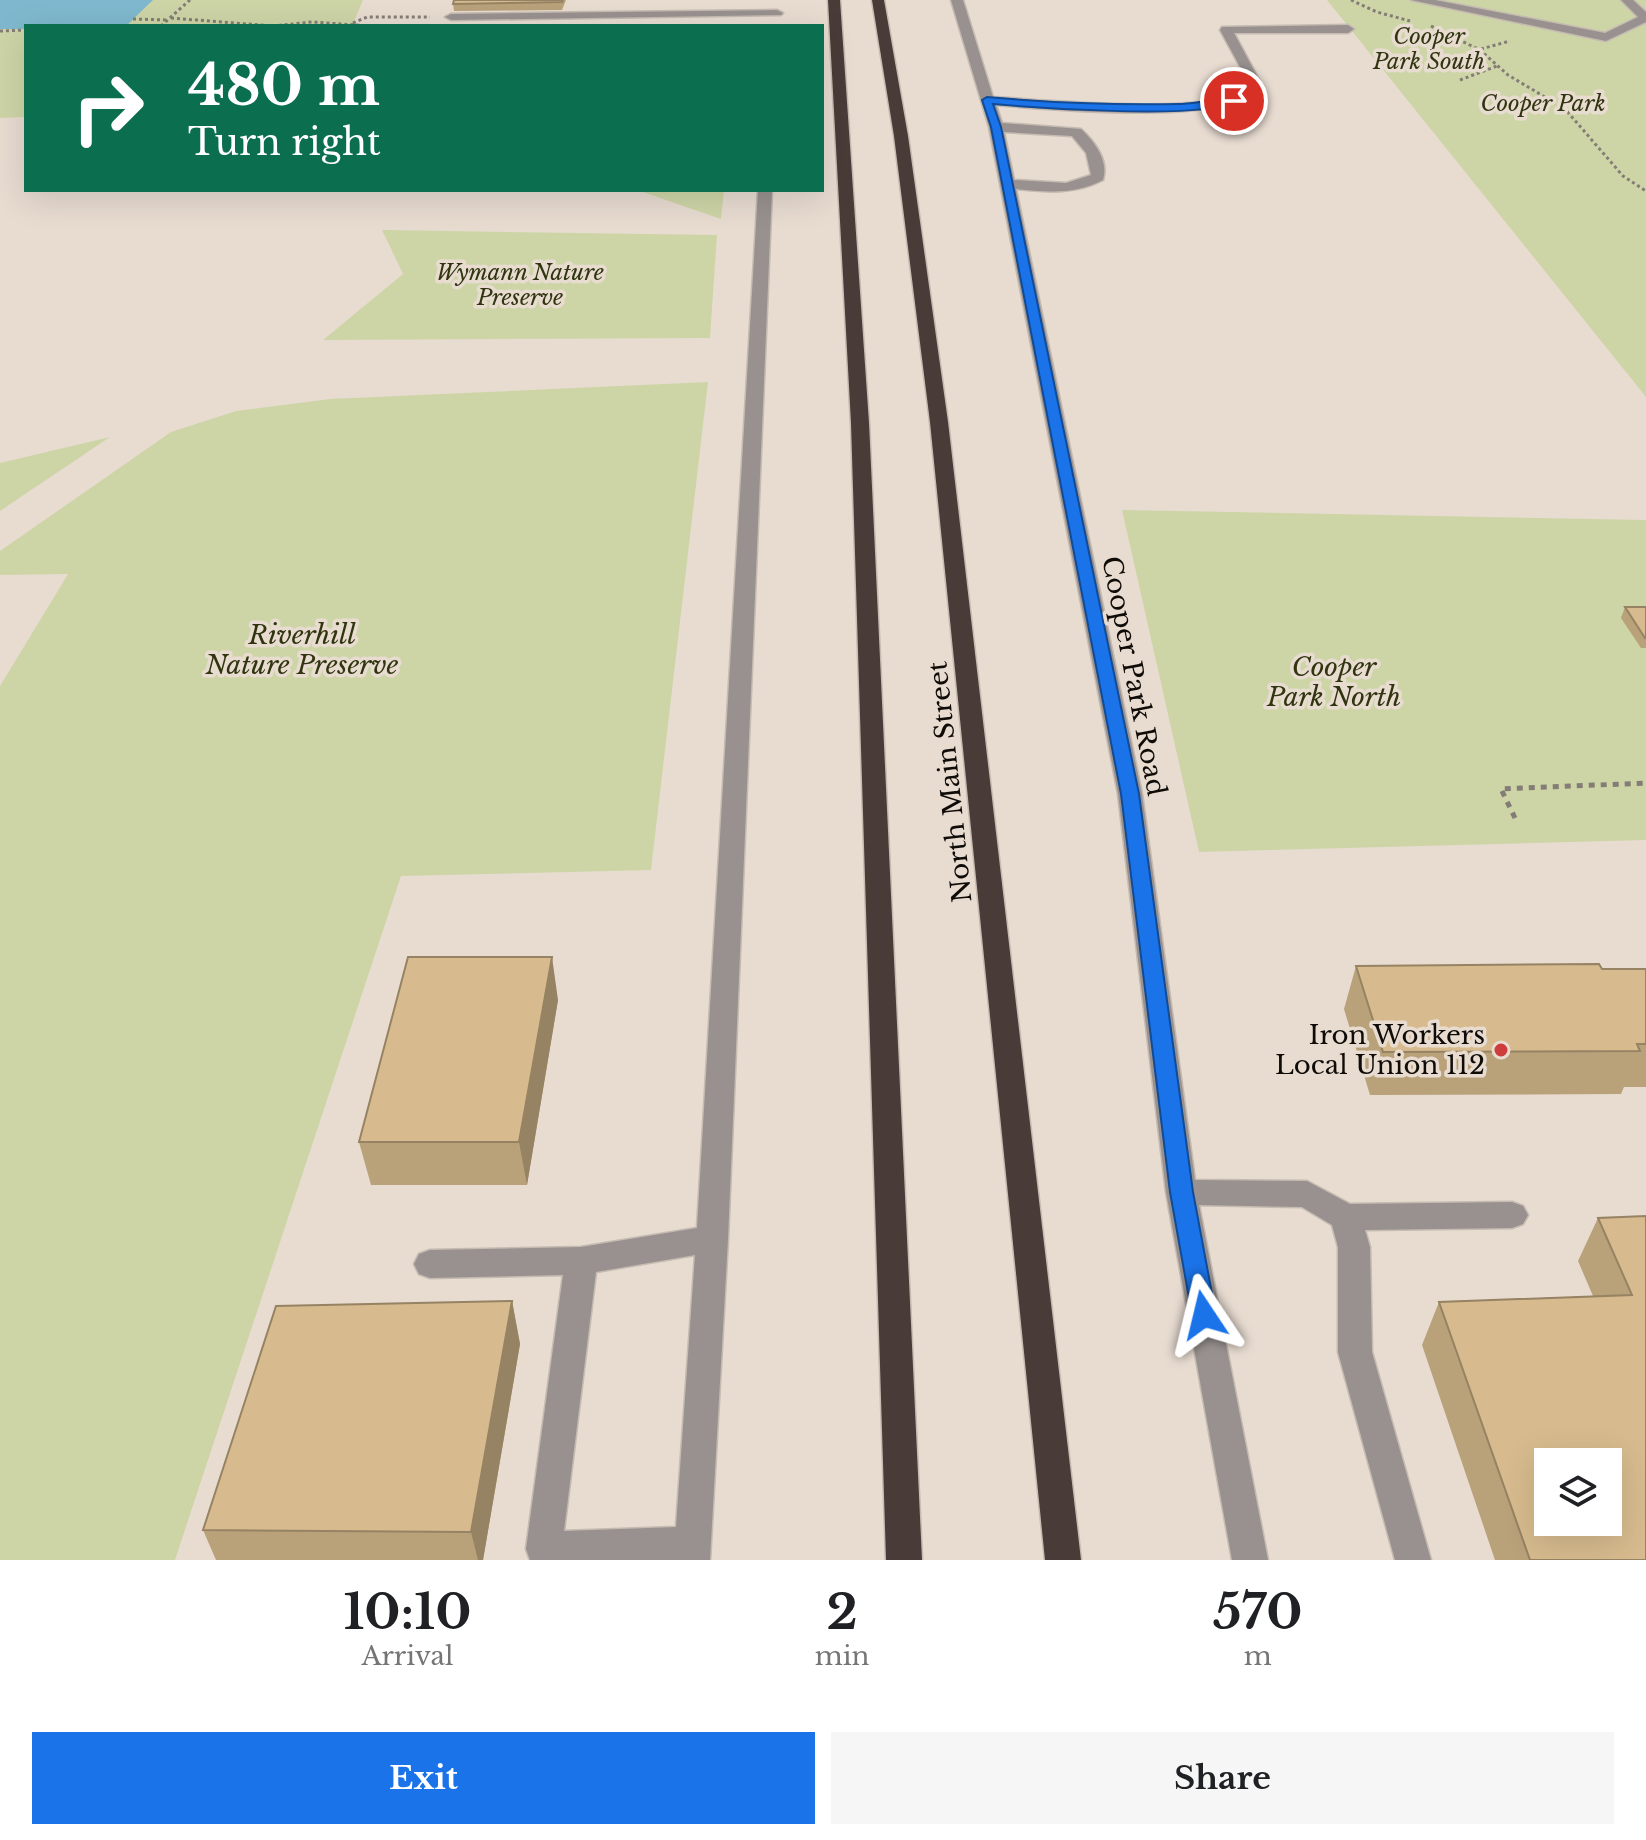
<!DOCTYPE html>
<html lang="en">
<head>
<meta charset="utf-8">
<style>
  :root { --surface:#fff; --page:#f6f6f6; --text:#202124; --muted:#757577; --accent:#1a73e8 }
  body { margin:0; font-family:"Libre Baskerville",serif; background:var(--page); color:var(--text); height:100vh; display:flex; flex-direction:column; font-size:30px; white-space:nowrap }
  * { box-sizing:border-box; margin:0 }
  p { font-size:26px; color:var(--muted) }
  .icon { flex:none; width:44px; height:44px; fill:none; stroke:currentColor; stroke-width:2; stroke-linecap:round; stroke-linejoin:round }
  .map { position:relative; height:1560px; overflow:hidden }
  .sheet { display:flex; flex-direction:column; background:var(--surface); flex:1 }
  .sheet>* { flex:none }
  .top-card { position:absolute; left:24px; top:24px; width:800px; height:168px; border-radius:0px; box-shadow:0 8px 32px #0002; background:#0b6e4f; color:#fff; overflow:hidden }
  .buttons { position:absolute; left:1534px; top:1448px; display:grid; gap:16px }
  .buttons a { display:grid; place-items:center; width:88px; height:88px; border-radius:0px; background:var(--surface); box-shadow:0 8px 32px #0002; font-size:40px }
  .pin { position:absolute; display:grid; place-items:center; width:68px; height:68px; color:#fff; margin:-34px; border:4px solid #fff; border-radius:50%; box-shadow:0 2px 8px #0007 }
  .me { position:absolute; width:88px; margin:-44px; rotate:350deg; stroke-linejoin:round; filter:drop-shadow(0 0 6px #0008) }
  .turn { display:flex; align-items:center; gap:28px; height:168px; padding:0 32px; font-size:36px }
  .turn .icon { width:104px; height:104px; stroke-width:2.5 }
  .turn b { display:block; font-size:56px; line-height:68px }
  .eta { display:flex; justify-content:space-evenly; align-items:center; height:136px; text-align:center }
  .eta b { font-size:48px; font-weight:800; line-height:56px }
  .cta { display:flex; gap:16px; margin-top:auto; padding:16px 32px }
  .cta a { flex:1; height:92px; border-radius:0px; background:var(--accent); color:#fff; font-size:32px; font-weight:800; line-height:92px; text-align:center }
  .cta a+a { background:var(--page); color:var(--text) }
  .map>svg:first-child { display:block }
</style>
</head>
<body>
<div class="map">
<svg width="1646" height="1560" viewBox="0 0 1646 1560">
  <rect width="100%" height="100%" fill="#e8dcd1"/>
  <path fill="#cdd5a7" d="M 0,0 L 363,0 L 352,26 L 26,26 L 26,117 L 0,118 Z
    M 1327,0 L 1646,0 L 1646,397 Z
    M 637,190 L 724,190 L 721,219 Z
    M 382,230 L 717,235 L 710,338 L 323,340 L 403,274 Z
    M 708,382 L 651,870 L 401,876 L 175,1560 L 0,1560 L 0,686 L 68,574 L 0,575 L 0,551 L 171,432 L 236,411 L 330,399 Z
    M 110,437 L 0,511 L 0,463 Z
    M 1122,510 L 1646,520 L 1646,840 L 1199,852 Z"/>
  <path fill="#7fb8ce" d="M 0,0 L 153,0 L 126,26 L 26,26 L 26,29 L 0,29 Z"/>
  <g fill="none" stroke-linecap="round" stroke-linejoin="round">
    <defs>
      <path id="minor" d="M 951,0 L 963,0 L 993,97 L 1010,98 C 1049,101 1231,116 1250,85 L 1220,30 L 1222,27 L 1348,25 L 1354,29 L 1348,33 L 1234,33 L 1262,85 C 1239,128 1044,109 996,105 L 1002,123 L 1081,129 C 1095,142 1109,161 1103,180 C 1075,195 1046,192 1016,189 L 1142,794 L 1195,1180 L 1307,1181 L 1350,1204 L 1512,1202 L 1523,1206 L 1528,1215 L 1523,1224 L 1512,1228 L 1365,1230 L 1370,1247 L 1372,1352 L 1431,1560 L 1395,1560 L 1338,1352 L 1338,1247 L 1332,1225 L 1302,1207 L 1199,1205 L 1268,1560 L 1232,1560 L 1166,1192 L 1118,794 L 989,127 ZM 1004,132 L 1072,136 L 1086,153 L 1091,175 L 1066,183 L 1014,180 Z
        M 1411,0 L 1435,0 L 1605,33 L 1638,17 L 1621,0 L 1633,0 L 1646,12 L 1646,22 L 1606,41 Z
        M 777,10 L 783,13 L 781,15 L 451,20 L 445,17 L 451,14 Z
        M 758,190 L 772,190 L 728,1239 L 710,1560 L 530,1560 L 526,1549 L 563,1275 L 430,1278 L 419,1274 L 414,1264 L 419,1254 L 430,1250 L 581,1247 L 697,1228 ZM 695,1255 L 676,1527 L 564,1531 L 596,1272 Z"/>
      <path id="highway" d="M 828,0 L 840,0 L 869,423 L 922,1560 L 886,1560 L 851,423 Z
        M 872,0 L 884,0 L 908,136 L 948,422 L 1081,1560 L 1045,1560 L 930,422 L 894,136 Z"/>
    </defs>
    <use href="#minor" stroke="#c5bbb1" stroke-width="3"/>
    <use href="#highway" stroke="#c5bbb1" stroke-width="3"/>
    <path stroke="#857d75" stroke-width="3" stroke-dasharray="3 3" stroke-linecap="butt" d="M 1351,0 L 1377,12 L 1410,21
      M 171,18 L 273,26 L 312,22 L 371,26
      M 133,19 L 168,20
      M 353,23 L 367,17 L 430,17
      M 161,26 L 190,0
      M 1431,26 L 1480,50 L 1508,75 L 1565,109 L 1623,176 L 1646,191
      M 0,31 L 26,30
      M 1481,49 L 1510,41
      M 1460,80 L 1497,66"/>
    <path stroke="#857d75" stroke-width="5" stroke-dasharray="6 6" stroke-linecap="butt" d="M 1515,818 L 1501,789 L 1646,783"/>
    <use href="#minor" fill="#98918f" fill-rule="evenodd"/>
    <use href="#highway" fill="#493c38" fill-rule="evenodd"/>
  </g>
  <path fill="#b9a17a" d="M 566,0 L 562,10 L 454,11 L 453,4 Z
    M 1625,607 L 1646,607 L 1646,648 L 1641,648 L 1621,618 Z
    M 1356,966 L 1646,969 L 1646,1087 L 1624,1087 L 1621,1094 L 1370,1095 L 1344,1009 Z
    M 558,1000 L 527,1185 L 371,1185 L 359,1142 Z
    M 1646,1216 L 1646,1560 L 1495,1560 L 1422,1345 L 1439,1302 L 1593,1296 L 1578,1261 L 1598,1218 Z
    M 512,1301 L 520,1344 L 483,1560 L 216,1560 L 203,1530 Z"/>
  <path fill="#968363" d="M 552,957 L 558,1000 L 527,1185 L 519,1142 Z
    M 512,1301 L 520,1344 L 483,1560 L 478,1560 L 471,1532 Z"/>
  <path fill="#d7bb8e" stroke="#968363" stroke-width="2" fill-rule="evenodd" d="M 454,0 L 563,0 L 562,2 L 453,4 Z
    M 1625,607 L 1646,607 L 1646,638 L 1645,638 Z
    M 408,957 L 552,957 L 519,1142 L 359,1142 Z
    M 1599,964 L 1602,969 L 1646,969 L 1646,1044 L 1637,1044 L 1640,1051 L 1383,1052 L 1356,966 Z
    M 1646,1216 L 1646,1560 L 1530,1560 L 1439,1302 L 1632,1295 L 1598,1218 ZM 1548,1462 L 1608,1462 L 1608,1522 L 1548,1522 Z
    M 512,1301 L 471,1532 L 203,1530 L 276,1306 Z"/>
  <path fill="#1a73e8" stroke="#114b97" stroke-width="2" d="M 987,97 C 1051,103 1114,105 1179,104 C 1193,104 1230,96 1239,101 C 1207,120 1037,108 993,104 L 1001,127 L 1139,794 L 1193,1192 L 1216,1315 L 1213,1322 L 1204,1326 L 1195,1322 L 1192,1315 L 1170,1192 L 1121,794 L 991,127 L 982,100 Z"/>
  <circle fill="#cc3d3c" stroke="#e8dcd1" stroke-width="3" cx="1501" cy="1050" r="8"/>
  <g text-anchor="middle" dominant-baseline="central" stroke-width="7" stroke-linejoin="round" paint-order="stroke">
    <g font-size="22" font-style="italic" fill="#30350f" stroke="#e8dcd1">
      <text x="1429" y="36">Cooper<tspan x="1429" dy="25">Park South</tspan></text>
      <text x="1543" y="103">Cooper Park</text>
      <text x="520" y="272">Wymann Nature<tspan x="520" dy="25">Preserve</tspan></text>
    </g>
    <g font-size="26" font-style="italic" fill="#30350f" stroke="#e8dcd1">
      <text x="302" y="635">Riverhill<tspan x="302" dy="30">Nature Preserve</tspan></text>
      <text x="1334" y="667">Cooper<tspan x="1334" dy="30">Park North</tspan></text>
    </g>
    <g font-size="26" fill="#0f0b07" stroke="#e8dcd1">
      <text transform="translate(1134 676) rotate(79)">Cooper Park Road</text>
      <text transform="translate(950 782) rotate(-96)">North Main Street</text>
    </g>
    <g font-size="26" fill="#0f0b07" stroke="#e8dcd1" text-anchor="end">
      <text x="1485" y="1035">Iron Workers<tspan x="1485" dy="30">Local Union 112</tspan></text>
    </g>
  </g>
</svg>
<div class="buttons">
<a><svg class="icon" aria-label="layers" viewBox="0 0 24 24"><path d="M12 4l9 5-9 5-9-5zM3 14l9 5 9-5"/></svg></a>
</div>
<div class="pin" style="left:1234px;top:101px;background:#d93025"><svg class="icon" aria-label="arrive" viewBox="0 0 24 24"><path d="M6 21V4h12l-3 4 3 4H6"/></svg></div>
<svg class="me" style="left:1204px;top:1315px" viewBox="-20 -20 40 40"><path d="M0-17L14 15 0 8-14 15z" fill="#1a73e8" stroke="#fff" stroke-width="4"/></svg>
<div class="top-card">
<div class="turn"><svg class="icon" aria-label="right" viewBox="0 0 24 24"><path d="M7 20v-9h11M14 6l5 5-5 5"/></svg><div><b>480 m</b>Turn right</div></div>
</div>
</div>
<section class="sheet">
<div class="eta">
<div><b>10:10</b><p>Arrival</p></div>
<div><b>2</b><p>min</p></div>
<div><b>570</b><p>m</p></div>
</div>
<div class="cta"><a>Exit</a><a>Share</a></div>
</section>
</body>
</html>
